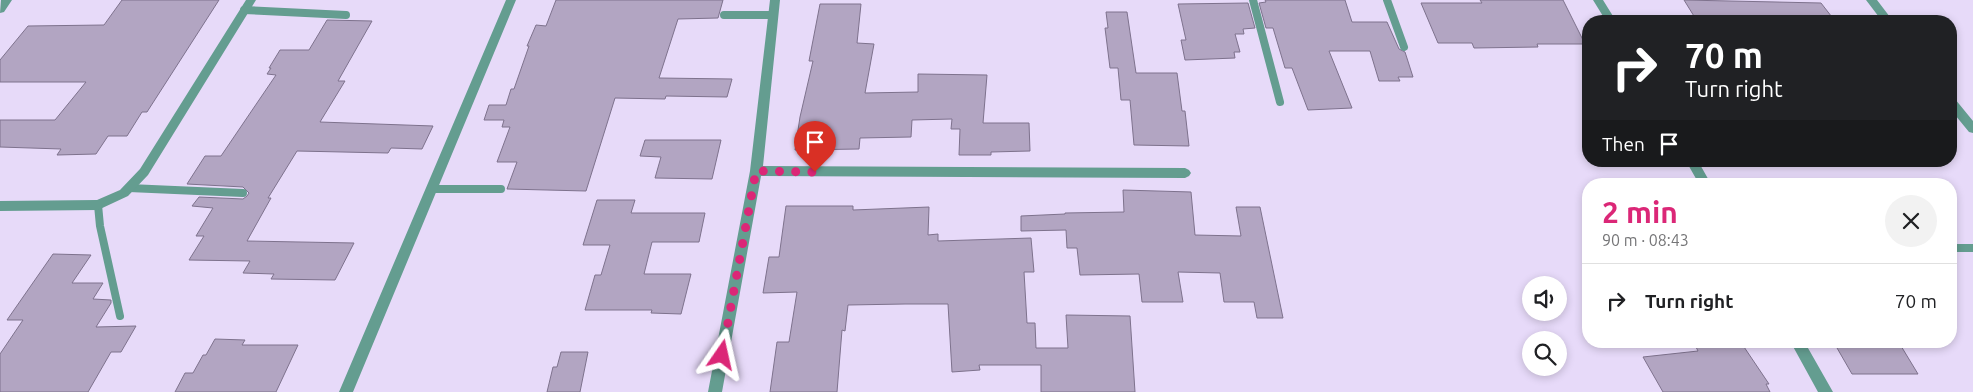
<!DOCTYPE html>
<html lang="en">
<head>
<meta charset="utf-8">
<style>
  :root { --surface:#fff; --page:#f2f2f2; --text:#202124; --muted:#757577; --line:#e0e0e0; --accent:#db2777 }
  body { margin:0; font-family:Ubuntu,sans-serif; background:var(--page); color:var(--text); height:100vh; display:flex; flex-direction:column; font-size:19px; white-space:nowrap }
  * { box-sizing:border-box; margin:0 }
  p { font-size:16px; color:var(--muted) }
  .icon { flex:none; width:28px; height:28px; fill:none; stroke:currentColor; stroke-width:2; stroke-linecap:round; stroke-linejoin:round }
  .map { position:relative; flex:1; overflow:hidden }
  .panel { position:absolute; left:1582px; top:178px; width:375px; height:170px; display:flex; flex-direction:column; background:var(--surface); border-radius:20px; box-shadow:0 2px 8px #0003 }
  .panel>* { flex:none }
  .banner { position:absolute; left:1582px; top:15px; width:375px; height:152px; border-radius:20px; box-shadow:0 2px 8px #0003; background:#202124; color:#fff; overflow:hidden }
  .buttons { position:absolute; left:1522px; top:276px; display:grid; gap:10px }
  .buttons a { display:grid; place-items:center; width:45px; height:45px; border-radius:50%; background:var(--surface); box-shadow:0 2px 8px #0003; font-size:25px }
  .pin { position:absolute; display:grid; place-items:center; width:42px; height:42px; color:#fff; margin:-51px -21px; border-radius:50% 50% 50% 0; rotate:-45deg; box-shadow:0 0 5px #0007 }
  .pin .icon { rotate:45deg }
  .me { position:absolute; width:55px; margin:-28px; rotate:11deg; stroke-linejoin:round; filter:drop-shadow(0 0 4px #0008) }
  .turn { display:flex; align-items:center; gap:18px; height:105px; padding:0 20px; font-size:22px }
  .turn .icon { width:65px; height:65px; stroke-width:2.5 }
  .turn b { display:block; font-size:35px; line-height:42px }
  .then { display:flex; align-items:center; height:48px; padding:0 20px; background:#0003; gap:10px; font-size:19px }
  .round { display:grid; place-items:center; flex:none; width:52px; height:52px; border-radius:26px; background:var(--page) }
  .overview { display:flex; align-items:center; justify-content:space-between; height:85px; padding:0 20px }
  h1 { font-size:30px; font-weight:600; line-height:38px; color:var(--accent) }
  ul { padding:0; list-style:none }
  li { display:flex; align-items:center; gap:15px; height:75px; padding:0 20px; border-top:1px solid var(--line) }
  li div { flex:1 }
  li b { display:block; font-size:19px }
  li em { font-style:normal }
  .map>svg:first-child { display:block }
</style>
</head>
<body>
<div class="map">
<svg width="1973" height="392" viewBox="0 0 1973 392">
  <rect width="100%" height="100%" fill="#e7daf9"/>
  <path fill="#b2a5c2" stroke="#7e728d" d="M 122,0 L 219,0 L 147,112 L 142,112 L 127,136 L 108,136 L 96,154 L 57,155 L 61,149 L 0,147 L 0,120 L 55,120 L 86,82 L 0,82 L 0,60 L 28,26 L 104,25 Z
    M 556,0 L 723,0 L 718,18 L 678,19 L 659,78 L 732,79 L 727,97 L 666,96 L 665,99 L 615,98 L 586,191 L 507,189 L 517,162 L 497,162 L 510,127 L 502,127 L 504,120 L 484,120 L 489,105 L 506,105 L 511,89 L 514,89 L 529,46 L 527,46 L 536,25 L 546,26 Z
    M 1265,0 L 1345,0 L 1352,22 L 1387,22 L 1399,49 L 1405,52 L 1413,77 L 1398,77 L 1400,81 L 1379,81 L 1370,51 L 1329,51 L 1352,108 L 1308,110 L 1292,68 L 1285,68 L 1273,28 L 1266,28 L 1259,3 L 1266,2 Z
    M 1480,0 L 1563,0 L 1585,44 L 1537,44 L 1538,47 L 1474,48 L 1472,43 L 1438,43 L 1421,3 L 1482,3 Z
    M 1684,0 L 1821,3 L 1835,21 L 1697,21 Z
    M 1248,3 L 1255,28 L 1243,29 L 1244,34 L 1235,34 L 1240,52 L 1234,52 L 1235,58 L 1185,60 L 1181,40 L 1186,40 L 1178,4 Z
    M 820,4 L 861,4 L 857,43 L 874,44 L 865,93 L 918,92 L 918,74 L 987,75 L 983,123 L 1029,123 L 1030,151 L 991,152 L 991,155 L 959,155 L 960,129 L 951,129 L 952,119 L 912,120 L 911,137 L 860,138 L 859,149 L 795,150 L 800,117 L 813,61 L 809,61 Z
    M 1106,12 L 1127,12 L 1136,73 L 1177,73 L 1182,111 L 1185,111 L 1189,146 L 1134,145 L 1130,100 L 1121,100 L 1118,68 L 1110,68 L 1105,28 L 1108,28 Z
    M 327,20 L 372,21 L 338,81 L 345,81 L 320,122 L 433,126 L 422,149 L 391,148 L 388,153 L 297,151 L 268,198 L 271,198 L 247,241 L 354,243 L 335,280 L 271,279 L 274,274 L 243,273 L 250,261 L 189,260 L 204,236 L 196,236 L 213,208 L 192,206 L 199,197 L 243,199 L 247,196 L 249,193 L 243,187 L 187,184 L 205,156 L 221,156 L 276,75 L 267,74 L 271,68 L 269,68 L 280,50 L 309,50 Z
    M 645,140 L 721,140 L 712,179 L 655,178 L 661,157 L 640,156 Z
    M 1123,190 L 1191,192 L 1195,235 L 1241,236 L 1236,207 L 1260,207 L 1283,318 L 1257,318 L 1254,302 L 1224,302 L 1220,273 L 1178,272 L 1183,302 L 1142,302 L 1139,274 L 1080,275 L 1077,248 L 1067,248 L 1066,230 L 1021,231 L 1021,216 L 1065,214 L 1065,213 L 1124,212 Z
    M 597,200 L 635,200 L 631,213 L 705,213 L 699,242 L 652,242 L 644,274 L 691,274 L 681,314 L 651,313 L 652,310 L 585,310 L 595,275 L 601,275 L 610,245 L 583,245 Z
    M 786,206 L 853,206 L 853,210 L 929,207 L 928,235 L 938,234 L 938,241 L 1031,238 L 1034,272 L 1024,272 L 1027,323 L 1035,323 L 1036,348 L 1068,348 L 1066,315 L 1130,316 L 1135,392 L 1041,392 L 1041,365 L 979,365 L 980,370 L 952,372 L 948,304 L 905,304 L 848,305 L 845,331 L 842,330 L 837,392 L 770,392 L 777,342 L 789,342 L 797,292 L 763,293 L 769,257 L 779,257 Z
    M 53,254 L 91,255 L 72,283 L 103,283 L 93,299 L 111,300 L 111,303 L 96,327 L 136,326 L 121,352 L 111,352 L 88,392 L 0,392 L 0,354 L 23,320 L 7,320 Z
    M 215,339 L 245,340 L 242,345 L 298,345 L 276,392 L 175,392 L 185,373 L 193,373 L 203,355 L 206,355 Z
    M 1693,341 L 1740,341 L 1769,384 L 1766,384 L 1770,392 L 1663,392 L 1643,357 L 1698,351 Z
    M 1833,341 L 1898,341 L 1918,374 L 1852,374 Z
    M 561,352 L 588,352 L 580,392 L 547,392 L 553,367 L 557,367 Z"/>
  <g fill="none" stroke-linecap="round" stroke-linejoin="round">
    <path stroke="#649d90" stroke-width="8" d="M 1253,0 L 1280,102
      M 1387,0 L 1404,47
      M 244,10 L 346,15
      M 724,15 L 773,15
      M 129,188 L 243,193
      M 433,189 L 501,189
      M 98,205 L 100,226 L 120,316
      M 1951,248 L 1973,248"/>
    <path fill="#649d90" fill-rule="evenodd" d="M 1,0 L 12,0 L 4,12 L 0,13 Z
      M 246,0 L 256,0 L 148,175 L 128,196 L 98,210 L 0,211 L 0,201 L 97,200 L 120,190 L 140,169 Z
      M 506,0 L 516,0 L 353,392 L 339,392 Z
      M 770,0 L 780,0 L 763,166 L 1185,168 L 1189,170 L 1191,173 L 1189,176 L 1185,178 L 761,176 L 722,392 L 708,392 L 750,171 Z
      M 1593,0 L 1603,0 L 1616,21 L 1606,21 Z
      M 1866,0 L 1877,0 L 1893,21 L 1882,21 Z
      M 1951,98 L 1955,99 L 1973,121 L 1973,133 L 1969,132 L 1951,110 Z
      M 1686,161 L 1698,161 L 1711,184 L 1699,184 Z
      M 1790,341 L 1804,341 L 1833,392 L 1818,392 Z"/>
  </g>
  <g fill="none" stroke-linecap="round" stroke-linejoin="round">
    <path stroke="#db2777" stroke-width="9" stroke-dasharray="0 16.2" d="M 722,355 L 756,171 L 815,172"/>
  </g>
</svg>
<div class="buttons">
<a><svg class="icon" aria-label="sound" viewBox="0 0 24 24"><path d="M4 9h4l5-4v14l-5-4H4zM17 9q2 3 0 6"/></svg></a>
<a><svg class="icon" aria-label="search" viewBox="0 0 24 24"><circle cx="10" cy="10" r="6"/><path d="M15 15l6 6"/></svg></a>
</div>
<div class="pin" style="left:815px;top:172px;background:#d93025"><svg class="icon" aria-label="arrive" viewBox="0 0 24 24"><path d="M6 21V4h12l-3 4 3 4H6"/></svg></div>
<svg class="me" style="left:722px;top:355px" viewBox="-20 -20 40 40"><path d="M0-17L14 15 0 8-14 15z" fill="#db2777" stroke="#fff" stroke-width="4"/></svg>
<div class="banner">
<div class="turn"><svg class="icon" aria-label="right" viewBox="0 0 24 24"><path d="M7 20v-9h11M14 6l5 5-5 5"/></svg><div><b>70 m</b>Turn right</div></div>
<div class="then">Then<svg class="icon" aria-label="arrive" viewBox="0 0 24 24"><path d="M6 21V4h12l-3 4 3 4H6"/></svg></div>
</div>
<section class="panel">
<div class="overview"><div><h1>2 min</h1><p>90 m · 08:43</p></div><a class="round"><svg class="icon" aria-label="close" viewBox="0 0 24 24"><path d="M6 6l12 12M18 6L6 18"/></svg></a></div>
<ul>
<li><svg class="icon" aria-label="right" viewBox="0 0 24 24"><path d="M7 20v-9h11M14 6l5 5-5 5"/></svg><div><b>Turn right</b></div><em>70 m</em></li>
</ul>
</section>
</div>
</body>
</html>
